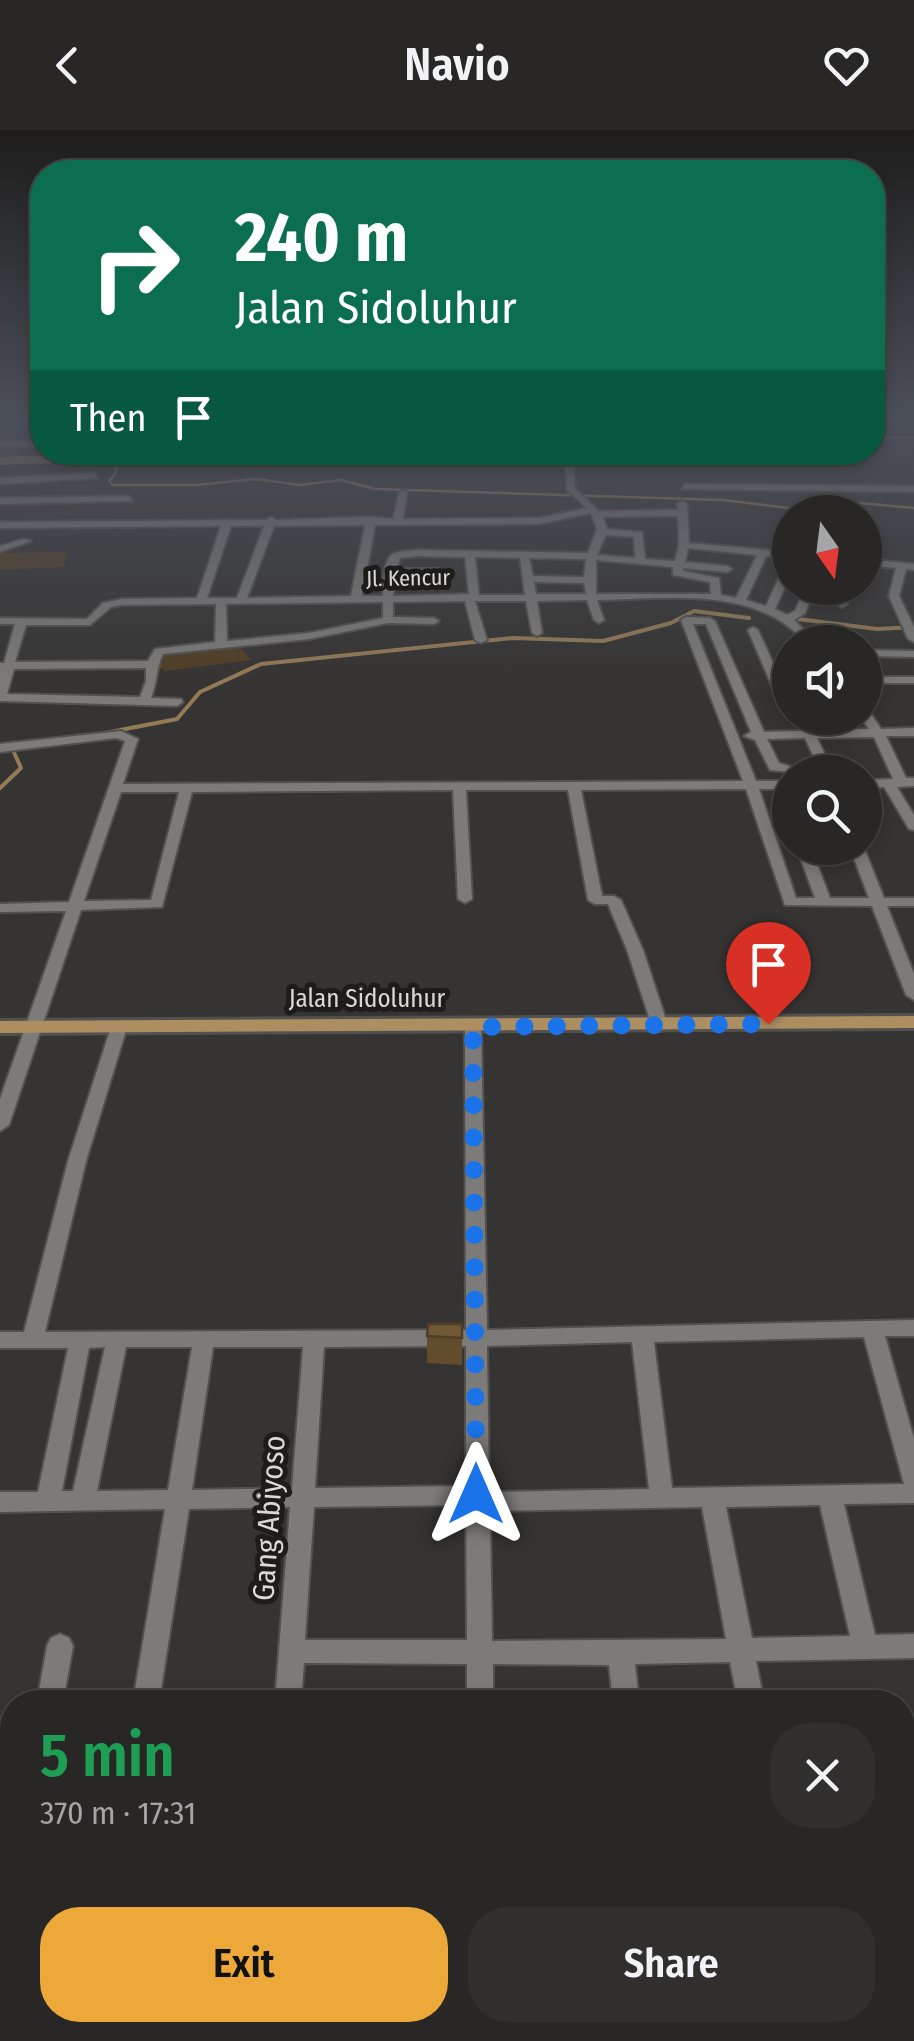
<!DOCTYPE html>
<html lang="en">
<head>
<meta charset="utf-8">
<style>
  :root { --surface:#282726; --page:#302f2e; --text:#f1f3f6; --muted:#a5a5a7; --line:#444443; --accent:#eca93a }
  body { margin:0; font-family:"Fira Sans Condensed",sans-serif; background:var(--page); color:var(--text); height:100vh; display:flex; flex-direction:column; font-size:38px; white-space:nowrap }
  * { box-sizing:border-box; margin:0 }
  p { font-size:32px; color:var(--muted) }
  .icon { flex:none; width:55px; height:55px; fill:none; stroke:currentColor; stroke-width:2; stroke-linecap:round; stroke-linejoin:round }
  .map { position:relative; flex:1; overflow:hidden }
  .side { position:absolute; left:0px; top:1560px; width:915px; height:352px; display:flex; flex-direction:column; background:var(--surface); border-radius:40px 40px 0 0; box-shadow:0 5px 15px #0003,0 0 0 2px var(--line) }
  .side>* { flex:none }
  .top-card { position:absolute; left:30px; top:30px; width:855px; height:305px; border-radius:40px; box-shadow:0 5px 15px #0003,0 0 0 2px var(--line); background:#0b6e4f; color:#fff; overflow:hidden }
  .needle { width:65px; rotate:166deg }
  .fabs { position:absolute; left:772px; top:365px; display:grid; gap:20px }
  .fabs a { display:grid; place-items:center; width:110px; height:110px; border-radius:50%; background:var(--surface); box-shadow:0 5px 15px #0003,0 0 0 2px var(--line); font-size:50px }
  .pin { position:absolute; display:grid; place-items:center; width:85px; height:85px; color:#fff; margin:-102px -42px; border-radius:50% 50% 50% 0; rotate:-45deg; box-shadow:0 0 10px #0007 }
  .pin .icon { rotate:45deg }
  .me { position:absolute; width:110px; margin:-55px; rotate:0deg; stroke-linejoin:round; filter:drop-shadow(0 0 8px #0008) }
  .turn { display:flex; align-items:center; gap:35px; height:210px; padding:0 40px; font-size:45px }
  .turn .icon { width:130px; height:130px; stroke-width:2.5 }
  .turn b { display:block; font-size:70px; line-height:85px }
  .then { display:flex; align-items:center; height:95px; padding:0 40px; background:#0003; gap:20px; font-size:38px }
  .round { display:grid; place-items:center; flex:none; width:105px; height:105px; border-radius:40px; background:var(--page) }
  .overview { display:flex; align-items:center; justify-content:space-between; height:170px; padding:0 40px }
  h1 { font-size:60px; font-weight:600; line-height:75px; color:#1e9e55 }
  .primary-button { display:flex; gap:20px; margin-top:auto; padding:20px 40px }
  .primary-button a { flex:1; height:115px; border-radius:40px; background:var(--accent); color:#111; font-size:40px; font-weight:600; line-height:115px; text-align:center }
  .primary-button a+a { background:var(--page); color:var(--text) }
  header { display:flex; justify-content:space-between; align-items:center; height:130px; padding:0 40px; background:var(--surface); font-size:45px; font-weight:600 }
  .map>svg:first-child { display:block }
</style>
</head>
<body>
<header><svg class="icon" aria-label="back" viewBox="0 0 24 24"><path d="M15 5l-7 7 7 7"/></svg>Navio<svg class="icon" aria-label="heart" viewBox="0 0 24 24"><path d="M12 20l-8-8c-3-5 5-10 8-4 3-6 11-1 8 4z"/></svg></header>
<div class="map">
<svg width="914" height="1911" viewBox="0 0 914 1911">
  <rect width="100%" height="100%" fill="#363432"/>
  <path fill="#513f25" d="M 67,422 L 64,437 L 0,440 L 0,423 Z
    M 239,515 L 251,530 L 165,541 L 156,535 L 160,522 Z"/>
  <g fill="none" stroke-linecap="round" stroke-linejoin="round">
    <path stroke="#947b57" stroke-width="2.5" d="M 872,308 L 914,308
      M 125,322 L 118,324 L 116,343 L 109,351 L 113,355 L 196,355 L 256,349 L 300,355 L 341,350 L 375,359 L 723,370 L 796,379 L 838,371 L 914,378
      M 145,322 L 169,322"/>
    <path stroke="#947b57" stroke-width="4" d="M 798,489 L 877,499 L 914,497
      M 105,603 L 177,589 L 200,562 L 261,534 L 513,508 L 603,511 L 671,493 L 694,481 L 749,488
      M 0,658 L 21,638 L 12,618"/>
    <path fill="#947b57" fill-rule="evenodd" d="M 71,322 L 125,324 C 110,334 25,333 0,335 L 0,327 C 18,325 58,327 71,322 Z"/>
    <defs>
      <path id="minor" d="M 42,307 L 42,312 L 33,316 L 0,316 L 0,312 L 31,312 Z
        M 565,322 L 573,322 L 575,359 L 599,381 L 678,380 L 677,374 L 682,371 L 687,374 L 689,413 L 790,422 L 790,428 L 766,426 L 746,470 L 766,476 L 785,434 L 790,431 L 790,445 L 775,479 L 787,485 L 795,481 L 805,458 L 815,458 L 805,483 L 794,490 L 816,512 L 805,512 C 755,455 667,469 597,470 L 604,490 L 599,493 L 594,490 L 587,470 L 537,471 L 542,503 L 537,506 L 532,503 L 526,471 L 475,471 L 487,510 L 481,513 L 475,510 L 465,471 L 393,472 L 393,487 L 434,488 L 439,491 L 434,494 L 388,493 L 309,509 L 163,524 C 156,538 157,553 151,568 L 181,569 L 183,572 L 177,576 L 0,571 L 0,533 L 4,533 L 15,494 L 0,494 L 0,488 L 87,489 L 103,473 L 122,469 L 197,468 L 221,396 L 0,398 L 0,392 L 266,390 L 271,387 L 276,390 L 371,387 L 393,389 L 399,363 L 403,360 L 407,363 L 403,389 L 539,388 L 587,378 L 567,360 ZM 591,383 L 597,399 L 588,423 L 416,420 C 410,421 396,421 391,425 C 383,434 383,455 383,466 L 362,466 L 375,395 L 539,394 ZM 678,386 L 679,415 L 675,431 L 645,429 L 642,402 L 607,399 L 603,387 ZM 365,395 L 351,466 L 247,468 L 274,396 ZM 231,396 L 264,396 L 237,468 L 207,468 ZM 606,405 L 634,407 L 635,428 L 597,425 ZM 688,418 L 757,425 L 736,468 L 721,465 L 719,448 L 683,441 L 683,438 L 727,442 L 732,439 L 727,436 L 685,432 ZM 416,426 L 465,427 L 469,464 L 393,466 L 395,445 L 439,445 L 444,442 L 439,439 L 397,439 L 400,428 ZM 475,427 L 520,428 L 525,465 L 479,465 ZM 529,428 L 586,429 L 584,447 L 533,446 ZM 596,430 L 673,437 L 673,445 L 710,452 L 711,464 L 596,464 ZM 534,452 L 584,453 L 586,464 L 536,464 ZM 383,472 L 383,488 L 309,503 L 227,511 L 226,474 ZM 216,474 L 215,512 L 155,519 L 148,531 L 15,532 L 26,495 L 90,495 L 111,477 L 122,475 ZM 146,538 L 146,551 L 140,567 L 7,564 L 14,539 Z
        M 94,343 L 97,348 L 0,354 L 0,348 Z
        M 685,354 L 914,356 L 914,362 L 682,359 Z
        M 129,366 L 132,371 L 0,374 L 0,368 Z
        M 851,371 L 856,374 L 853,382 L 844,382 L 846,374 Z
        M 23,409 L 31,411 L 0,422 L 0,416 Z
        M 865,429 L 914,434 L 914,440 L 906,439 L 899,466 L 914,497 L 914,512 L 908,509 L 889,466 L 896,438 L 865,435 Z
        M 842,458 L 852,458 L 847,474 L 842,477 L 837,474 Z
        M 686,487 L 710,488 L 715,491 L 764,602 L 869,599 L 861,588 L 865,588 L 865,580 L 869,581 L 881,599 L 914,598 L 914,606 L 886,606 L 906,648 L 914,648 L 914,656 L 897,657 L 914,685 L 914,700 L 909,699 L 884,657 L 865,658 L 865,650 L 893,649 L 874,607 L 817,608 L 833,642 L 821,642 L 805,608 L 767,609 L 779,633 L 795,638 L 789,642 L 770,640 L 755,610 L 744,606 L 751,602 L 706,494 L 693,494 L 756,651 L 790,651 L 790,684 L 783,680 L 775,659 L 759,659 L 796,768 L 815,768 L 797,718 L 811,718 L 830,768 L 869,768 L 850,718 L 864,718 L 884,768 L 914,768 L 914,776 L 887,776 L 914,844 L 914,870 L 906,865 L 872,776 L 785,775 L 746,659 L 581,660 L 602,766 L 614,766 L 621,770 L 643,820 L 668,896 L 660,901 L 652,896 L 627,820 L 608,774 L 595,774 L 588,770 L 568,660 L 466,660 L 472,769 L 465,773 L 458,769 L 453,660 L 192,662 L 162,777 L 81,780 L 9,995 L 0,1001 L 0,969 L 66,781 L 0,782 L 0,774 L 69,772 L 125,611 L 116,608 L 0,622 L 0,614 L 121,601 L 138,609 L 123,654 L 743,651 L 681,490 ZM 121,662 L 179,662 L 151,770 L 84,771 Z
        M 753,497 L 758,500 L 790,570 L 791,588 L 784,584 L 748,500 Z
        M 865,520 L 914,521 L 914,527 L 865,526 Z
        M 865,547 L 914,547 L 914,553 L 865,553 Z
        M 119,892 L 127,897 L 86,1031 L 45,1202 L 466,1200 L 465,897 L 467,893 L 479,893 L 481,897 L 487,1200 L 914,1190 L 914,1206 L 885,1206 L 914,1309 L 914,1373 L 844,1374 L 875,1505 L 914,1504 L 914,1528 L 756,1531 L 764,1572 L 738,1572 L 730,1532 L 635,1534 L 639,1572 L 613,1572 L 609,1535 L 493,1534 L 493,1572 L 467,1572 L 467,1534 L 304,1533 L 301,1572 L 275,1572 L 290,1377 L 189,1379 L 159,1572 L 133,1572 L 165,1379 L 0,1382 L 0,1362 L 38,1362 L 68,1218 L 0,1218 L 0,1202 L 24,1202 L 68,1031 L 111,897 ZM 864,1207 L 904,1354 L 672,1358 L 654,1212 ZM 632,1212 L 649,1359 L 489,1362 L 487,1216 ZM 466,1216 L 466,1356 L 315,1358 L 324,1217 ZM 105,1217 L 73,1361 L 62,1361 L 89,1218 ZM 126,1217 L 192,1217 L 168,1360 L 97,1361 ZM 213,1217 L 303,1217 L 292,1358 L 192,1360 ZM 466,1375 L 467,1510 L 305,1510 L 314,1377 ZM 820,1375 L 850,1506 L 752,1508 L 726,1377 ZM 702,1377 L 726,1509 L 492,1511 L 490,1381 Z
        M 60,1504 L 69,1508 L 73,1516 L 63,1572 L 37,1572 L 47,1516 L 51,1508 Z
        M 914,1673 L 914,1701 L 902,1702 L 902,1674 Z
        M 0,1683 L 12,1683 L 12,1711 L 0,1711 Z
        M 902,1888 L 913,1911 L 881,1911 L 878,1900 L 902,1900 Z
        M 143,1900 L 175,1900 L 174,1911 L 142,1911 Z
        M 307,1900 L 339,1900 L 339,1911 L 307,1911 Z
        M 494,1900 L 526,1900 L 527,1911 L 495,1911 Z"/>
      <path id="major" d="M 914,886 L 914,898 L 0,903 L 0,891 Z"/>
    </defs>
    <use href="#minor" stroke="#52514f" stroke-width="4"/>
    <use href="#major" stroke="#52514f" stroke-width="6"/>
    <use href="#minor" fill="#7d7b79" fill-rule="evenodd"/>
    <use href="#major" fill="#ad8e61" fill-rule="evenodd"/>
  </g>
  <path fill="#614d2e" d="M 462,1194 L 462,1235 L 427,1233 L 427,1206 Z"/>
  <path fill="#715936" stroke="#4f3e26" stroke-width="2.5" d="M 428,1194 L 462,1194 L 462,1208 L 427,1206 Z"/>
  <linearGradient id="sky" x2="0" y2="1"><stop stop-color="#1e1d1c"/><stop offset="0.52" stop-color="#4c505a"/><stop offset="1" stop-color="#4c505a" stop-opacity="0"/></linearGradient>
  <rect width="914" height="558" fill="url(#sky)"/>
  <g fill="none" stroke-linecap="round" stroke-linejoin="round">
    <path stroke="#1a73e8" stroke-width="18" stroke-dasharray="0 32.4" d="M 476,1364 L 473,897 L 768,894"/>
  </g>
  <g text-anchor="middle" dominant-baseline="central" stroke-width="10" stroke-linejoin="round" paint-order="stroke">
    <g font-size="22" fill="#dad9d8" stroke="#1d1c1b">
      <text transform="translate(408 448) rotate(-1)">Jl. Kencur</text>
    </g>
    <g font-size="25" fill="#dad9d8" stroke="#1d1c1b">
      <text x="367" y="869">Jalan Sidoluhur</text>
    </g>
    <g font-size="30" fill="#dad9d8" stroke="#1d1c1b">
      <text transform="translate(269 1388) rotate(-86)">Gang Abiyoso</text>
    </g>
  </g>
</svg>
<div class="fabs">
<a><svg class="needle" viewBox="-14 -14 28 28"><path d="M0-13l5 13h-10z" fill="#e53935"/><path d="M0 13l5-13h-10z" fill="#a5a5a7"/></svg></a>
<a><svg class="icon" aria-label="sound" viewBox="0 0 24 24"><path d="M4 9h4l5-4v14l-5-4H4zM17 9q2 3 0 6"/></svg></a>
<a><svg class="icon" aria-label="search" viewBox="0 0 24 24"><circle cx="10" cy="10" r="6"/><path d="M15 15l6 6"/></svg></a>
</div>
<div class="pin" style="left:768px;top:894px;background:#d93025"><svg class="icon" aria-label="arrive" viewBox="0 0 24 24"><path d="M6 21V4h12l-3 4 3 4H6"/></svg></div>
<svg class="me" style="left:476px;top:1364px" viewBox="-20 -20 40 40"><path d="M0-17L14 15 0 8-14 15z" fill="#1a73e8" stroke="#fff" stroke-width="4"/></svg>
<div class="top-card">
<div class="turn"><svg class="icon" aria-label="right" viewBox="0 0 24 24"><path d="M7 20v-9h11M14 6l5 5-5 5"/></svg><div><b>240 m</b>Jalan Sidoluhur</div></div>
<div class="then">Then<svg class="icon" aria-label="arrive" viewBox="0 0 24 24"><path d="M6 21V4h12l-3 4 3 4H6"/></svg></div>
</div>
<section class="side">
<div class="overview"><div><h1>5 min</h1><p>370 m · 17:31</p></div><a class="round"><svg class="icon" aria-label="close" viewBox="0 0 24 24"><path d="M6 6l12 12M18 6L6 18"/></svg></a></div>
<div class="primary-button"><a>Exit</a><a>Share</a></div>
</section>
</div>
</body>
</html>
